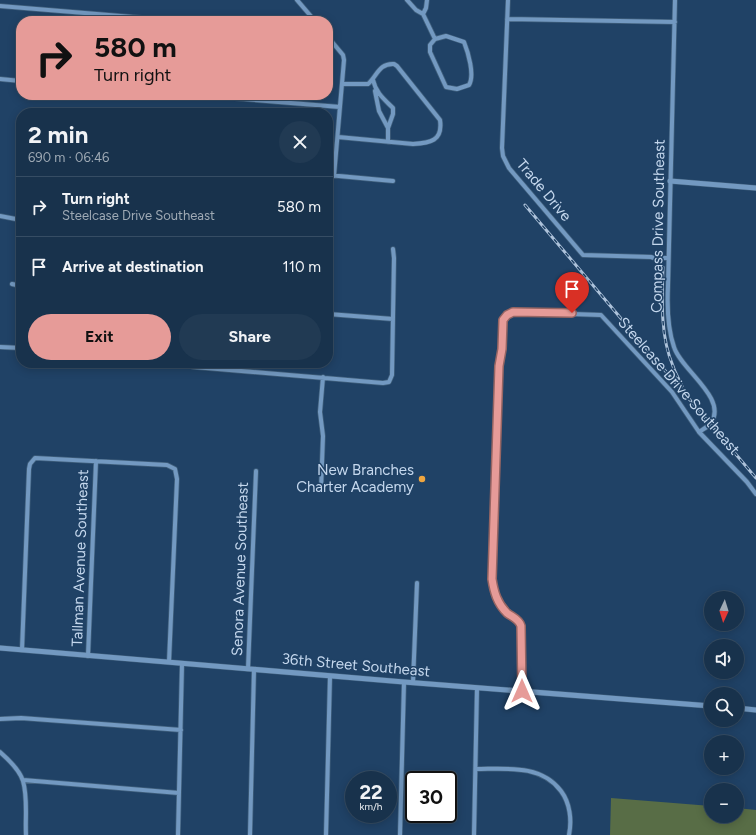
<!DOCTYPE html>
<html lang="en">
<head>
<meta charset="utf-8">
<style>
  :root { --surface:#18324c; --page:#213a53; --text:#f1f3f6; --muted:#9faab5; --line:#364d64; --accent:#e69b98 }
  body { margin:0; font-family:Figtree,sans-serif; background:var(--page); color:var(--text); height:100vh; display:flex; flex-direction:column; font-size:15px; white-space:nowrap }
  * { box-sizing:border-box; margin:0 }
  p { font-size:13px; color:var(--muted) }
  .icon { flex:none; width:22px; height:22px; fill:none; stroke:currentColor; stroke-width:2; stroke-linecap:round; stroke-linejoin:round }
  .map { position:relative; flex:1; overflow:hidden }
  .details { position:absolute; left:16px; top:108px; width:317px; height:260px; display:flex; flex-direction:column; background:var(--surface); border-radius:16px; box-shadow:0 2px 10px #0003,0 0 0 1px var(--line) }
  .details>* { flex:none }
  .top-card { position:absolute; left:16px; top:16px; width:317px; height:84px; border-radius:16px; box-shadow:0 2px 10px #0003,0 0 0 1px var(--line); background:#e69b98; color:#111; overflow:hidden }
  .needle { width:26px; rotate:184deg }
  .tools { position:absolute; left:704px; top:591px; display:grid; gap:8px }
  .tools a { display:grid; place-items:center; width:40px; height:40px; border-radius:50%; background:var(--surface); box-shadow:0 2px 10px #0003,0 0 0 1px var(--line); font-size:20px }
  .speed { position:absolute; left:345px; top:771px; display:flex; gap:8px; font-size:20px; font-weight:700; text-align:center }
  .speed>* { display:grid; place-content:center; width:52px; height:52px; border-radius:50%; background:var(--surface); box-shadow:0 2px 10px #0003,0 0 0 1px var(--line); line-height:1 }
  .speed small { font-size:10px; font-weight:400 }
  .speed .limit { border:2px solid #111; border-radius:6px; background:#fff; color:#111 }
  .pin { position:absolute; display:grid; place-items:center; width:34px; height:34px; color:#fff; margin:-41px -17px; border-radius:50% 50% 50% 0; rotate:-45deg; box-shadow:0 0 4px #0007 }
  .pin .icon { rotate:45deg }
  .me { position:absolute; width:44px; margin:-22px; rotate:0deg; stroke-linejoin:round; filter:drop-shadow(0 0 3px #0008) }
  .turn { display:flex; align-items:center; gap:14px; height:84px; padding:0 12px; font-size:18px }
  .turn .icon { width:52px; height:52px; stroke-width:2.5 }
  .turn b { display:block; font-size:28px; line-height:34px }
  .round { display:grid; place-items:center; flex:none; width:42px; height:42px; border-radius:21px; background:var(--page) }
  .head { display:flex; align-items:center; justify-content:space-between; height:68px; padding:0 12px }
  h1 { font-size:24px; font-weight:700; line-height:30px }
  .action { display:flex; gap:8px; margin-top:auto; padding:8px 12px }
  .action a { flex:1; height:46px; border-radius:24px; background:var(--accent); color:#111; font-size:16px; font-weight:700; line-height:46px; text-align:center }
  .action a+a { background:var(--page); color:var(--text) }
  ul { padding:0; list-style:none }
  li { display:flex; align-items:center; gap:12px; height:60px; padding:0 12px; border-top:1px solid var(--line) }
  li div { flex:1 }
  li b { display:block; font-size:15px }
  li em { font-style:normal }
  .map>svg:first-child { display:block }
</style>
</head>
<body>
<div class="map">
<svg width="756" height="835" viewBox="0 0 756 835">
  <rect width="100%" height="100%" fill="#204266"/>
  <path fill="#586d46" d="M 611,798 L 711,806 L 711,816 L 737,816 L 737,808 L 756,810 L 756,835 L 610,835 Z"/>
  <g fill="none" stroke-linecap="round" stroke-linejoin="round">
    <defs>
      <path id="minor" d="M 297,0 L 315,21
        M 407,0 L 416,10 L 423,14
        M 508,0 L 502,148 L 503,156 L 509,168 L 583,255 L 651,257 L 654,258 L 668,258
        M 675,0 L 668,286 C 667,306 667,327 674,347 C 681,370 728,398 711,423 C 708,427 703,429 699,432
        M 0,6 L 181,21
        M 423,14 L 435,39
        M 423,14 L 426,8 L 427,0
        M 507,19 L 675,22
        M 446,36 L 464,42 C 468,52 475,75 469,85 L 457,89 L 446,87 L 430,52 L 430,45 L 435,39 Z
        M 328,37 L 343,55 L 344,60 L 334,176
        M 0,79 L 21,81
        M 373,80 C 376,93 384,99 393,108 L 393,114 L 388,128 L 388,142
        M 375,91 L 379,111 L 388,128
        M 195,95 L 340,107
        M 338,137 L 413,144 C 430,143 443,141 440,120 L 397,66 L 394,64 C 379,63 377,76 368,84 L 342,84
        M 328,175 L 393,181
        M 0,216 L 21,220
        M 12,284 L 21,286
        M 328,314 L 393,319
        M 0,347 L 21,348
        M 184,363 L 186,365 L 194,367 L 383,383 L 389,382 L 392,375 L 394,258 L 393,249
        M 321,490 L 323,436 L 320,412 L 323,377
        M 22,650 L 29,469 L 30,464 L 35,458 L 167,465 L 175,469 L 177,479 L 169,662
        M 88,656 L 96,461
        M 248,669 L 256,471
        M 413,682 L 417,583
        M 522,691 L 521,626 C 519,620 514,618 510,615 C 498,606 494,593 492,579 L 499,367 L 502,349 L 503,320 L 507,315 L 513,312 L 601,315 L 672,392 L 699,432 L 747,482 L 756,494
        M 0,719 L 21,718 L 181,730
        M 0,752 C 8,759 20,771 23,781 C 28,798 25,818 26,835
        M 476,769 C 505,769 541,764 561,791 C 570,803 572,820 569,835
        M 23,780 L 179,793
        M 178,835 L 182,664
        M 250,835 L 254,669
        M 326,835 L 330,676
        M 400,835 L 404,682
        M 474,835 L 477,688"/>
      <path id="tertiary" d="M 670,181 L 756,188
        M 0,648 L 404,682 L 711,706
        M 737,708 L 756,710"/>
    </defs>
    <use href="#minor" stroke="#41607d" stroke-width="5.5"/>
    <use href="#tertiary" stroke="#41607d" stroke-width="6"/>
    <use href="#minor" stroke="#7399c1" stroke-width="4"/>
    <use href="#tertiary" stroke="#7399c1" stroke-width="5"/>
    <defs>
      <path id="rail" d="M 525,205 L 756,478
        M 663,267 C 662,299 660,336 673,366 C 675,373 679,379 682,386"/>
    </defs>
    <use href="#rail" stroke="#adc2da" stroke-width="3"/>
    <use href="#rail" stroke="#204266" stroke-width="1.5" stroke-dasharray="4.5" stroke-linecap="butt"/>
  </g>
  <g fill="none" stroke-linecap="round" stroke-linejoin="round">
    <defs>
      <path id="route" d="M 522,691 L 521,626 C 519,619 512,617 507,613 C 497,603 494,592 492,579 L 499,366 L 502,349 L 503,320 L 507,315 L 513,312 L 572,313"/>
    </defs>
    <use href="#route" stroke="#966563" stroke-width="10"/>
    <use href="#route" stroke="#e69b98" stroke-width="7"/>
  </g>
  <circle fill="#f0a63f" stroke="#204266" stroke-width="1.5" cx="422" cy="479" r="4"/>
  <g text-anchor="middle" dominant-baseline="central" stroke-width="3" stroke-linejoin="round" paint-order="stroke">
    <g font-size="15" fill="#c4d7ed" stroke="#204266">
      <text transform="translate(544 190) rotate(50)">Trade Drive</text>
      <text transform="translate(658 226) rotate(-89)">Compass Drive Southeast</text>
      <text transform="translate(679 386) rotate(49)">Steelcase Drive Southeast</text>
      <text transform="translate(80 558) rotate(-88)">Tallman Avenue Southeast</text>
      <text transform="translate(240 569) rotate(-88)">Senora Avenue Southeast</text>
      <text transform="translate(356 665) rotate(5)">36th Street Southeast</text>
    </g>
    <g font-size="15" fill="#c4d7ed" stroke="#204266" text-anchor="end">
      <text x="414" y="470">New Branches<tspan x="414" dy="17">Charter Academy</tspan></text>
    </g>
  </g>
</svg>
<div class="tools">
<a><svg class="needle" viewBox="-14 -14 28 28"><path d="M0-13l5 13h-10z" fill="#e53935"/><path d="M0 13l5-13h-10z" fill="#9faab5"/></svg></a>
<a><svg class="icon" aria-label="sound" viewBox="0 0 24 24"><path d="M4 9h4l5-4v14l-5-4H4zM17 9q2 3 0 6"/></svg></a>
<a><svg class="icon" aria-label="search" viewBox="0 0 24 24"><circle cx="10" cy="10" r="6"/><path d="M15 15l6 6"/></svg></a>
<a>+</a>
<a>−</a>
</div>
<div class="speed"><div>22<small>km/h</small></div><div class="limit">30</div></div>
<div class="pin" style="left:572px;top:313px;background:#d93025"><svg class="icon" aria-label="arrive" viewBox="0 0 24 24"><path d="M6 21V4h12l-3 4 3 4H6"/></svg></div>
<svg class="me" style="left:522px;top:691px" viewBox="-20 -20 40 40"><path d="M0-17L14 15 0 8-14 15z" fill="#e69b98" stroke="#fff" stroke-width="4"/></svg>
<div class="top-card">
<div class="turn"><svg class="icon" aria-label="right" viewBox="0 0 24 24"><path d="M7 20v-9h11M14 6l5 5-5 5"/></svg><div><b>580 m</b>Turn right</div></div>
</div>
<section class="details">
<div class="head"><div><h1>2 min</h1><p>690 m · 06:46</p></div><a class="round"><svg class="icon" aria-label="close" viewBox="0 0 24 24"><path d="M6 6l12 12M18 6L6 18"/></svg></a></div>
<ul>
<li><svg class="icon" aria-label="right" viewBox="0 0 24 24"><path d="M7 20v-9h11M14 6l5 5-5 5"/></svg><div><b>Turn right</b><p>Steelcase Drive Southeast</p></div><em>580 m</em></li>
<li><svg class="icon" aria-label="arrive" viewBox="0 0 24 24"><path d="M6 21V4h12l-3 4 3 4H6"/></svg><div><b>Arrive at destination</b></div><em>110 m</em></li>
</ul>
<div class="action"><a>Exit</a><a>Share</a></div>
</section>
</div>
</body>
</html>
